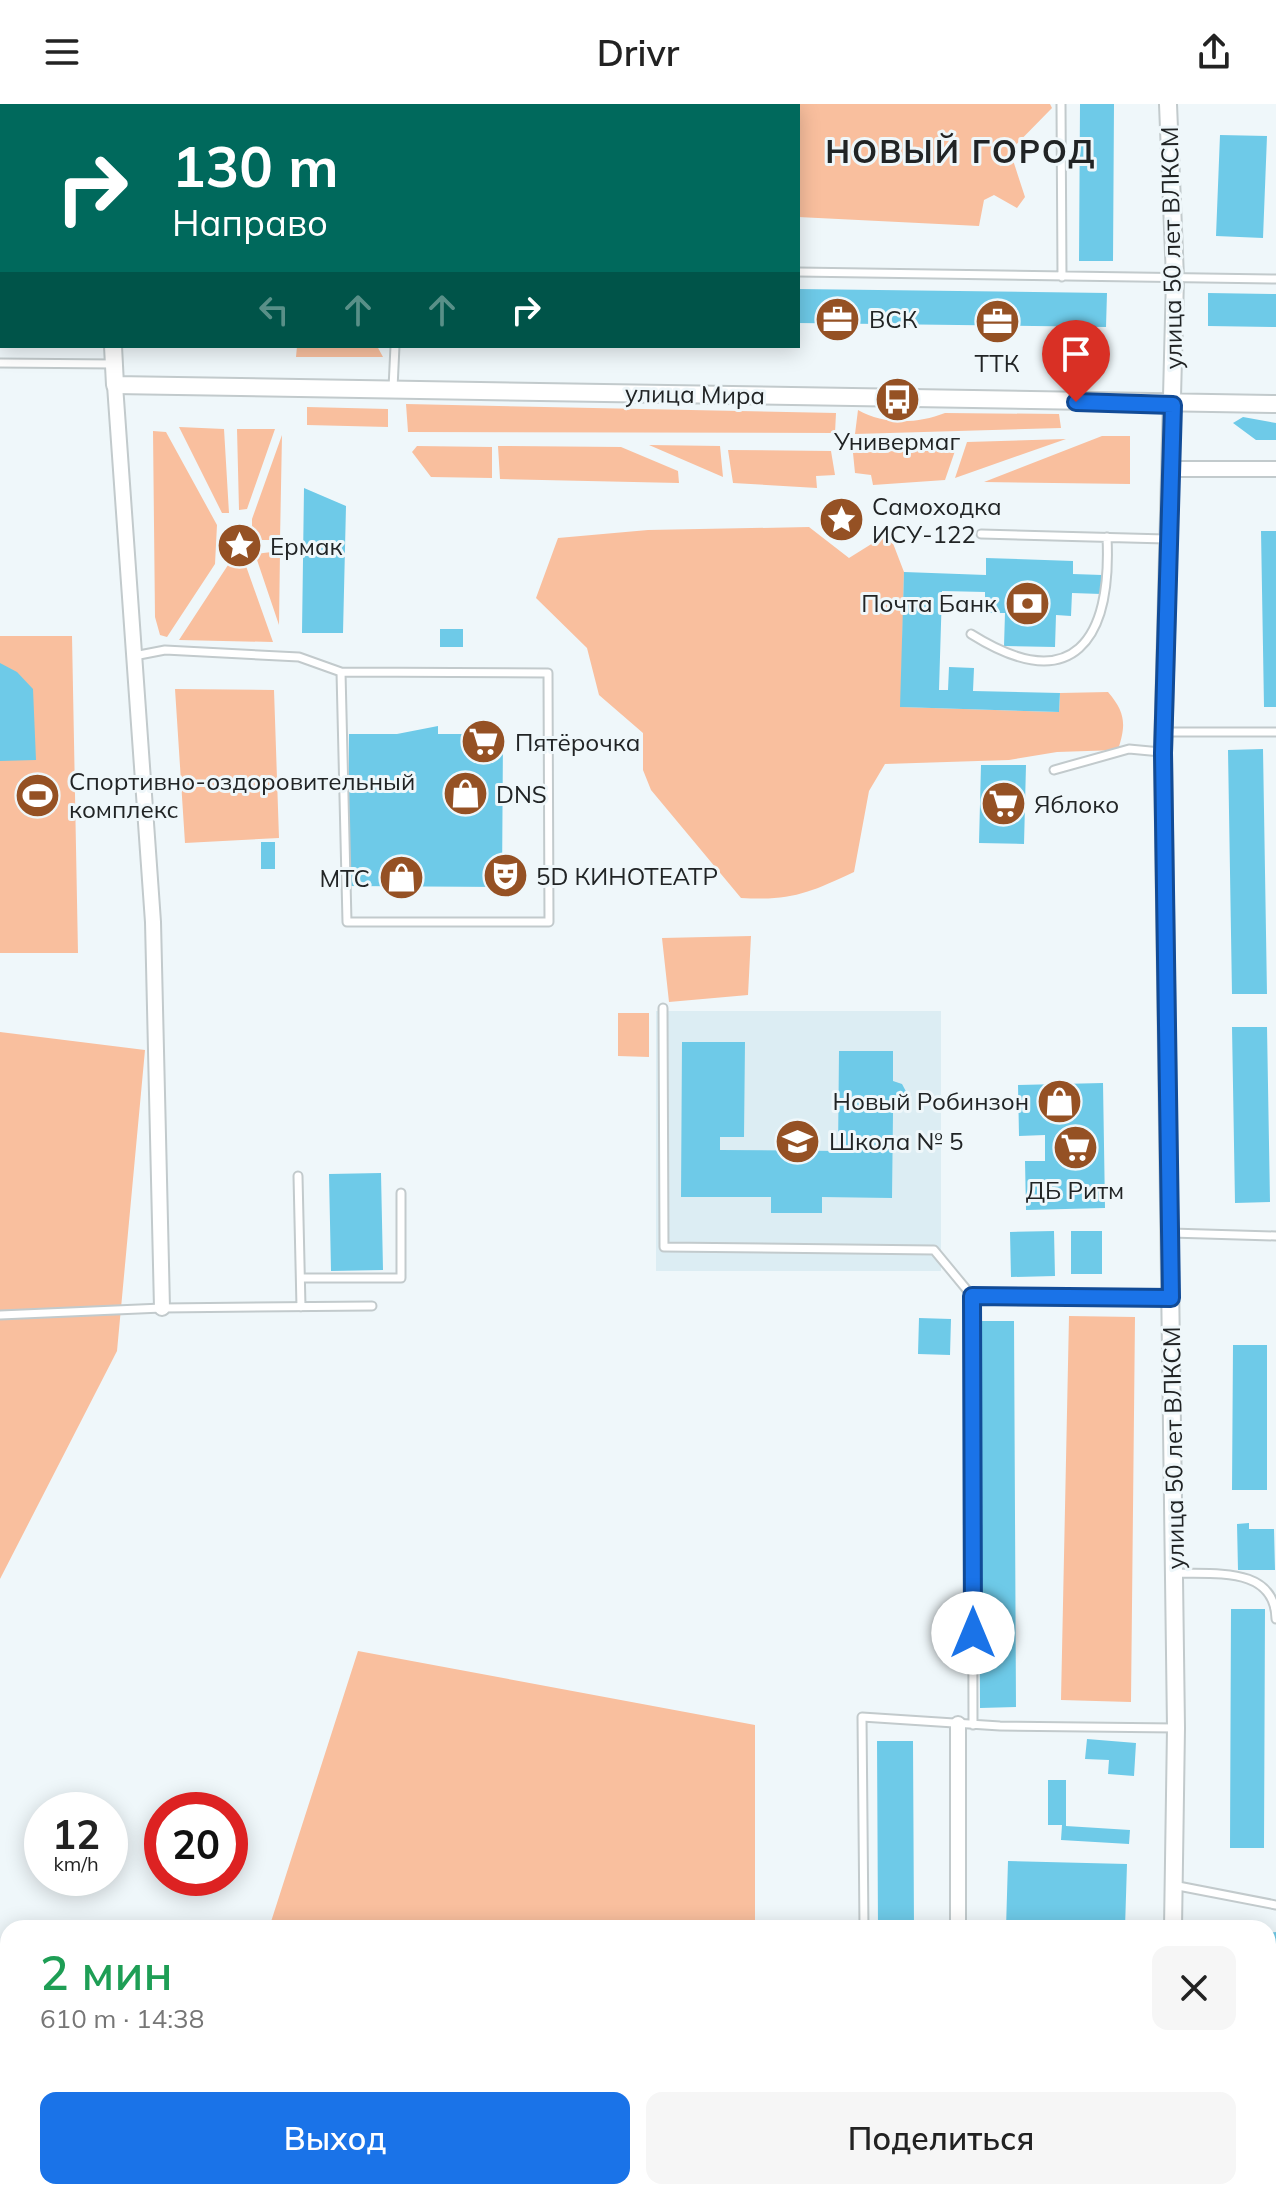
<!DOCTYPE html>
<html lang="ru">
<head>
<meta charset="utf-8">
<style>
  :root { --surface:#fff; --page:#f6f6f6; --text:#222; --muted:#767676; --accent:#1a73e8 }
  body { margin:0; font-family:Mulish,sans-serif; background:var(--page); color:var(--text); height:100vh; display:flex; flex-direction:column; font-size:30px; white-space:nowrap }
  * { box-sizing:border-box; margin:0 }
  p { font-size:26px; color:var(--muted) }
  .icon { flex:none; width:44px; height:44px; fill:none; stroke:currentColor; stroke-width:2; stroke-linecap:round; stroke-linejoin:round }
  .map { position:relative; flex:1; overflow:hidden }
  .details { position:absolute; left:0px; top:1816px; width:1276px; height:280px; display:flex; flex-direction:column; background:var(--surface); border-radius:24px 24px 0 0; box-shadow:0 4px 20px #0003 }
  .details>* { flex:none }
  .banner { position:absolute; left:0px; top:0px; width:800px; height:244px; box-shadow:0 4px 20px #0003; background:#00695c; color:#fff; overflow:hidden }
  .speed { position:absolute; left:24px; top:1688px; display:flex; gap:16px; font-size:40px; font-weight:700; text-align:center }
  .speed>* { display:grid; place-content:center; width:104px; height:104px; border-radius:50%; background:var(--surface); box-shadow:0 4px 20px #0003; line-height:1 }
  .speed small { font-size:20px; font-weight:400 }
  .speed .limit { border:12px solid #d22; background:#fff; color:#111 }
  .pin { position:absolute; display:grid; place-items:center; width:68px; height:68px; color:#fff; margin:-82px -34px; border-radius:50% 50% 50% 0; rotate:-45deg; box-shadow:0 0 8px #0007 }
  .pin .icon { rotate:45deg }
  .me { position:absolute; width:88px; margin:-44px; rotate:0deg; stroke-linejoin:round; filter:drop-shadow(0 0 6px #0008) }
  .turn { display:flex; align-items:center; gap:28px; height:168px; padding:0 40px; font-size:36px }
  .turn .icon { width:104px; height:104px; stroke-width:2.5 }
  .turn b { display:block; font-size:56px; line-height:68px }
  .lanes { display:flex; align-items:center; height:76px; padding:0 40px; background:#0003; justify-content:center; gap:40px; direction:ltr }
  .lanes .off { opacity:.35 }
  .round { display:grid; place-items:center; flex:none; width:84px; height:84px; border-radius:16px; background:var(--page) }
  .overview { display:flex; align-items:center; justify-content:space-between; height:136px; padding:0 40px }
  h1 { font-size:48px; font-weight:600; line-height:60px; color:#1e9e55 }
  .action { display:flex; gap:16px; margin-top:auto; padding:16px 40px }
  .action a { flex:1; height:92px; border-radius:16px; background:var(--accent); color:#fff; font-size:32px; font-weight:600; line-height:92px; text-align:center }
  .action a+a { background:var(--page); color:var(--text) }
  header { display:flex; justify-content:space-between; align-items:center; height:104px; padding:0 40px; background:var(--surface); font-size:36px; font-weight:600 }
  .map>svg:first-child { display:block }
</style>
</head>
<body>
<header><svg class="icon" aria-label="menu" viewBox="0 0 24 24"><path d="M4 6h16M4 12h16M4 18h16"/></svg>Drivr<svg class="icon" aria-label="share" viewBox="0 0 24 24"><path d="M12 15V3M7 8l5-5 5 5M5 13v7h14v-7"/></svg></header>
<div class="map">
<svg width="1276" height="2096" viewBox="0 0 1276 2096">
  <rect width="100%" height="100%" fill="#eff7fa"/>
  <path fill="#dcedf3" d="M 656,907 L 941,907 L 941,1167 L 656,1167 Z"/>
  <path fill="#f9bf9e" d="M 414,0 L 1050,0 L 1052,4 L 1010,47 L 1025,93 L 1017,104 L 994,91 L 984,96 L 979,122 L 798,113 L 798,2 Z
    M 297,242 L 377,242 L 383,253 L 296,253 Z
    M 406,300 L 836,309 L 835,329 L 408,328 Z
    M 307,303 L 388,305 L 388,323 L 307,321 Z
    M 858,306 C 884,321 917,320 945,309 L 1059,310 L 1061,324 L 855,330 Z
    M 179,323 L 224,325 L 229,409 L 222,409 Z
    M 237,325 L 275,325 L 247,405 L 239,406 Z
    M 153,327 L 166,328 L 217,421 L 215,460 L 167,533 L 160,531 L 155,513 Z
    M 282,331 L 280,436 L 252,436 L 252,415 Z
    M 1102,332 L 1130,332 L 1130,380 L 984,378 Z
    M 1066,335 L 955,374 L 967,338 Z
    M 649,341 L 720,342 L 723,373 Z
    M 417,342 L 492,343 L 492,374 L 431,373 L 412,348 Z
    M 498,342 L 621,343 L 678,367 L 679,379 L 500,375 Z
    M 956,344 L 945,376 L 873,381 L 871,371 L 855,369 L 853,349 Z
    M 728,346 L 831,347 L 835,371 L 816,372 L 817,384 L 733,379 Z
    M 809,423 L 849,454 L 889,429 L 904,468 L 901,603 L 1059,608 L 1060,589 L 1108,588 C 1126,609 1126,621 1118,646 L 1057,648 L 1009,656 L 885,660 L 869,687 L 854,768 C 809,789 791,797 741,794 L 651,686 L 643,666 L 643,629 L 599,591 L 587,544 L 536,494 L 558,434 L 648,426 Z
    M 280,447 L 279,521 L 255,450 Z
    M 228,461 L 246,462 L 273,538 L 179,536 Z
    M 0,532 L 72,532 L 78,849 L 0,849 Z
    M 175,585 L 274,586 L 279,734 L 185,739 Z
    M 751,832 L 748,891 L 669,898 L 662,834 Z
    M 618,909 L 649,909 L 649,953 L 618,952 Z
    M 0,928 L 145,946 L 117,1247 L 0,1475 Z
    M 1069,1212 L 1135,1213 L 1131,1598 L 1061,1596 Z
    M 358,1547 L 755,1621 L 755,1824 L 269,1824 Z
    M 321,2088 L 760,2088 L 763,2096 L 327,2096 Z"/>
  <path fill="#6ecae8" d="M 1080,0 L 1114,0 L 1113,157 L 1079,157 Z
    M 1220,31 L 1267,32 L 1263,134 L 1216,132 Z
    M 798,185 L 1107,189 L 1106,223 L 798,219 Z
    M 1208,189 L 1276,190 L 1276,223 L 1208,222 Z
    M 1243,313 L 1276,319 L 1276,336 L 1256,336 L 1233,319 Z
    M 304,384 L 346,402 L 343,529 L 302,529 Z
    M 1261,427 L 1276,427 L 1276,603 L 1264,603 Z
    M 986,454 L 1073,457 L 1073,470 L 1102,471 L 1101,490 L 1072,489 L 1071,512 L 1056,511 L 1055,543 L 1004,542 L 1005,509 L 985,509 L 985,488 L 942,487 L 939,586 L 948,586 L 949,563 L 974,564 L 973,587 L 1060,589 L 1059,608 L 900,603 L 904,468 L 986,471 Z
    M 440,525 L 463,525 L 463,543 L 440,543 Z
    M 0,559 L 17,568 L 33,585 L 36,656 L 0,657 Z
    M 438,622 L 438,630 L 503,630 L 502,783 L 348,782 L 349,630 L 397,630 Z
    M 1263,645 L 1267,890 L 1232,890 L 1228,646 Z
    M 981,661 L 1026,661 L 1024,740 L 979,739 Z
    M 261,738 L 275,738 L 275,765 L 261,765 Z
    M 1232,923 L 1267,923 L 1270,1098 L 1235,1099 Z
    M 682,938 L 745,938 L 744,1033 L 720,1033 L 720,1046 L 838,1047 L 839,947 L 893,947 L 893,977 L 902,980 L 909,993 L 906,1003 L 893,1009 L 892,1094 L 822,1093 L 822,1109 L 771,1109 L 771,1093 L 681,1093 Z
    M 1103,979 L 1105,1104 L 1026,1106 L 1025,1057 L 1045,1057 L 1045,1031 L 1019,1032 L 1018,981 Z
    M 381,1069 L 383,1166 L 331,1167 L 329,1070 Z
    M 1054,1127 L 1055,1172 L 1011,1173 L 1010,1128 Z
    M 1071,1127 L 1102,1127 L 1102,1170 L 1071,1170 Z
    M 919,1214 L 951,1215 L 950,1251 L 918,1250 Z
    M 978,1217 L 1014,1217 L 1016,1603 L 980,1604 Z
    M 1233,1241 L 1267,1241 L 1267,1386 L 1232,1386 Z
    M 1249,1419 L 1249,1425 L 1274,1425 L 1275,1466 L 1238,1466 L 1237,1420 Z
    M 1231,1505 L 1265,1505 L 1264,1744 L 1230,1744 Z
    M 1087,1635 L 1136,1639 L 1134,1672 L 1108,1670 L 1109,1656 L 1085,1655 Z
    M 877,1637 L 913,1637 L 914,1824 L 878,1824 Z
    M 1048,1676 L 1066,1676 L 1066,1722 L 1130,1726 L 1129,1740 L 1061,1736 L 1062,1721 L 1048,1721 Z
    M 1008,1757 L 1127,1760 L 1125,1824 L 1006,1824 Z
    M 1276,1828 L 1276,1891 L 1268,1891 L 1268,1829 Z
    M 803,2088 L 836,2088 L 836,2096 L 803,2096 Z
    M 982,2088 L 1018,2088 L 1018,2096 L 982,2096 Z
    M 1231,2088 L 1270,2088 L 1270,2096 L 1232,2096 Z"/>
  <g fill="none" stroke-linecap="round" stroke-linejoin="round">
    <defs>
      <path id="service" d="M 386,0 L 386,2
        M 1061,0 L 1062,173
        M 0,2 L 2,2
        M 0,113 L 2,114
        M 0,140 L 2,140
        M 798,168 L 1276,175
        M 0,259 L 114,260
        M 393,284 L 395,242
        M 981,430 L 1166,435
        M 971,530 C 1073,594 1112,536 1107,433
        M 134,552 L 165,546 L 299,553 L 341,568 L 548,569 L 549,818 L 347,818 L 341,568
        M 1166,628 L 1276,628
        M 1054,666 L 1129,645 L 1161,648
        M 663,904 L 664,1143 L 934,1146 L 972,1192
        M 298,1072 L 301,1203
        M 1171,1129 L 1276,1132
        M 301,1174 L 401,1174 L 401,1089
        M 0,1211 L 162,1204 L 372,1202
        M 1174,1469 C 1212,1471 1275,1461 1276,1515
        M 973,1621 L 972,1192 L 1168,1194
        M 1173,1781 L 1276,1801
        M 864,1824 L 862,1613 L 1000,1622 L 1176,1624
        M 1268,1921 L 1276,1921
        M 969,2088 L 969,2096"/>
      <path id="minor" d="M 115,281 L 153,818 L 162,1204
        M 1172,365 L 1276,365
        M 958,1824 L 958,1620"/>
      <path id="tertiary" d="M 101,0 L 101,2
        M 1168,0 L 1175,174 L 1163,649 L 1176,1624 L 1173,1824
        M 113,242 L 115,281 L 1276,300
        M 1170,2088 L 1170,2096"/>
    </defs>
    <use href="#service" stroke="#c2cacc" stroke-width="11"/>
    <use href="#minor" stroke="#c2cacc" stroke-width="18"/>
    <use href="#tertiary" stroke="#c2cacc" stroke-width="20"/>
    <use href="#service" stroke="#fff" stroke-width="7"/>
    <use href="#minor" stroke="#fff" stroke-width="14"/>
    <use href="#tertiary" stroke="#fff" stroke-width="16"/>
  </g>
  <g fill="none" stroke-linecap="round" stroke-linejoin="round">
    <defs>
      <path id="route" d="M 973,1529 L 972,1192 L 1171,1194 L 1163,649 L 1173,301 L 1076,298"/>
    </defs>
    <use href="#route" stroke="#114b97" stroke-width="20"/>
    <use href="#route" stroke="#1a73e8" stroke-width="14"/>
  </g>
  <defs>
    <symbol id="office-disc" viewBox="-11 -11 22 22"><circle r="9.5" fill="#955124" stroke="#eff7fa"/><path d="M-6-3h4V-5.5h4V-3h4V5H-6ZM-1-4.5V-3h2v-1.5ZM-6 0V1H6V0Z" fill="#fff"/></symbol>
    <symbol id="bus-disc" viewBox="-11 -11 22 22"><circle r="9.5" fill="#955124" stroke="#eff7fa"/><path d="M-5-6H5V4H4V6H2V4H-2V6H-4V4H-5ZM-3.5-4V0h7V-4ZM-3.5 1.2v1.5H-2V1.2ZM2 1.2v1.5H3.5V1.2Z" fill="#fff"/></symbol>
    <symbol id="sight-disc" viewBox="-11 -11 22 22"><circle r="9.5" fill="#955124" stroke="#eff7fa"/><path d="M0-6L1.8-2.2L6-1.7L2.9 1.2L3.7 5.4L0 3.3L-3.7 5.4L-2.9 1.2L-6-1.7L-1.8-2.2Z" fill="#fff"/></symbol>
    <symbol id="bank-disc" viewBox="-11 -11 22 22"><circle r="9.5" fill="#955124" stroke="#eff7fa"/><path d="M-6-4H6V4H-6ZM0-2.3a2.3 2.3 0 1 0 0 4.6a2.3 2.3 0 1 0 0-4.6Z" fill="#fff"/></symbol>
    <symbol id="supermarket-disc" viewBox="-11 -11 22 22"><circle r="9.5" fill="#955124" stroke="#eff7fa"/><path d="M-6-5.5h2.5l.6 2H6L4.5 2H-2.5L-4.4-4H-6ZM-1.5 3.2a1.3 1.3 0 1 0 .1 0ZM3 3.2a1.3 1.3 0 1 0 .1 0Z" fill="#fff"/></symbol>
    <symbol id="shop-disc" viewBox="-11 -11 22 22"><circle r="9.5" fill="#955124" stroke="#eff7fa"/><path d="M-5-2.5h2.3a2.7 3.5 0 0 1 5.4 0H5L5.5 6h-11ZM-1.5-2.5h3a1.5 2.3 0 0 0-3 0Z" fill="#fff"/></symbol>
    <symbol id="stadium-disc" viewBox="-11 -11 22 22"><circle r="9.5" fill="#955124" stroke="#eff7fa"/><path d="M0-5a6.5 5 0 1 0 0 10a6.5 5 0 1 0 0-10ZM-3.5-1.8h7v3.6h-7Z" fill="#fff"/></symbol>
    <symbol id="theatre-disc" viewBox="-11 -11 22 22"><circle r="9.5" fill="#955124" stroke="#eff7fa"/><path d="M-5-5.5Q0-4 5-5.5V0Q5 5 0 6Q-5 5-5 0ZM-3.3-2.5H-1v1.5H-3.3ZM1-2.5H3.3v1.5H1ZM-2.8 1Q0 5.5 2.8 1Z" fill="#fff"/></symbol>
    <symbol id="school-disc" viewBox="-11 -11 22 22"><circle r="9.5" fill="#955124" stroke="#eff7fa"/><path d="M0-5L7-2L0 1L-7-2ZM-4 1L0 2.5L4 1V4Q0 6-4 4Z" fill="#fff"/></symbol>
  </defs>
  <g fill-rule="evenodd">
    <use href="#office-disc" x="812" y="190" width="51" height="51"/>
    <use href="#office-disc" x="972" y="192" width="51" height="51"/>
    <use href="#bus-disc" x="872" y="270" width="51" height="51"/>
    <use href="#sight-disc" x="816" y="390" width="51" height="51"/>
    <use href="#sight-disc" x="214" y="416" width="51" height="51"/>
    <use href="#bank-disc" x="1002" y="474" width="51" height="51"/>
    <use href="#supermarket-disc" x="458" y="612" width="51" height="51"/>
    <use href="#shop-disc" x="440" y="664" width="51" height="51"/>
    <use href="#stadium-disc" x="12" y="666" width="51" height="51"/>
    <use href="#supermarket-disc" x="978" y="674" width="51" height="51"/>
    <use href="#theatre-disc" x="480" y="746" width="51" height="51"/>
    <use href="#shop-disc" x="376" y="748" width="51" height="51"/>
    <use href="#shop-disc" x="1034" y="972" width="51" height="51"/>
    <use href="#school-disc" x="772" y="1012" width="51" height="51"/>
    <use href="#supermarket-disc" x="1050" y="1018" width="51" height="51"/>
  </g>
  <g text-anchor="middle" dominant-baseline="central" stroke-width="6" stroke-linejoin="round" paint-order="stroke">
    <g font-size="24" fill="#212425" stroke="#eff7fa">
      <text transform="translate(1171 144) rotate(-91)">улица 50 лет ВЛКСМ</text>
      <text transform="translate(695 290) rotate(1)">улица Мира</text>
      <text transform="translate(1173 1344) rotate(-91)">улица 50 лет ВЛКСМ</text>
    </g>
    <g font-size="24" fill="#212425" stroke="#eff7fa" text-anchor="start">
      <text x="869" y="215">ВСК</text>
      <text x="997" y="259" text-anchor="middle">ТТК</text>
      <text x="897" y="337" text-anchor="middle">Универмаг</text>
      <text x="872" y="402">Самоходка<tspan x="872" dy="28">ИСУ-122</tspan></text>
      <text x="270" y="442">Ермак</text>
      <text x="997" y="499" text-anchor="end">Почта Банк</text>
      <text x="515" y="638">Пятёрочка</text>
      <text x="69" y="677">Спортивно-оздоровительный<tspan x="69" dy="28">комплекс</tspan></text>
      <text x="496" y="690">DNS</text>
      <text x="1034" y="700">Яблоко</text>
      <text x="536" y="772">5D КИНОТЕАТР</text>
      <text x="370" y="774" text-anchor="end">МТС</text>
      <text x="1029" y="997" text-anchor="end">Новый Робинзон</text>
      <text x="829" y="1037">Школа № 5</text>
      <text x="1075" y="1086" text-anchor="middle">ДБ Ритм</text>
    </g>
    <g font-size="32" font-weight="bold" letter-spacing="2" fill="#212425" stroke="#eff7fa">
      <text x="961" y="47">НОВЫЙ ГОРОД</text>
    </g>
  </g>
</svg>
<div class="speed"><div>12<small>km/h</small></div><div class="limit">20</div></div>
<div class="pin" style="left:1076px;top:298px;background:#d93025"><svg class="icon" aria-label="arrive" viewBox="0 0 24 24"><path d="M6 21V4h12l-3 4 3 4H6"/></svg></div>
<svg class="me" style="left:973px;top:1529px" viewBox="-20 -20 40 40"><circle r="19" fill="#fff"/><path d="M0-13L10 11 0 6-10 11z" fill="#1a73e8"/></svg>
<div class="banner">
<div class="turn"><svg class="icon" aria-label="right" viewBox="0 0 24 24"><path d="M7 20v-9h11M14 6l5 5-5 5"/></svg><div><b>130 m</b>Направо</div></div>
<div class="lanes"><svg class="icon off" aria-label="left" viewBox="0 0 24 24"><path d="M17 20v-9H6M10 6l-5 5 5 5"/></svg><svg class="icon off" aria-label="ahead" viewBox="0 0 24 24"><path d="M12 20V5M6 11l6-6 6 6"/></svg><svg class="icon off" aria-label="ahead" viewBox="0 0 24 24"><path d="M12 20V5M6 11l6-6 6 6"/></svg><svg class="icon" aria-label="right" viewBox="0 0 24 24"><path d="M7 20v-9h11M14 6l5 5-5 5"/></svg></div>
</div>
<section class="details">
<div class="overview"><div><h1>2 мин</h1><p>610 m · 14:38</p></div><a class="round"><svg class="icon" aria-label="close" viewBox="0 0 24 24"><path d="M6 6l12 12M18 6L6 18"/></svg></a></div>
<div class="action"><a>Выход</a><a>Поделиться</a></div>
</section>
</div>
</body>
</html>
